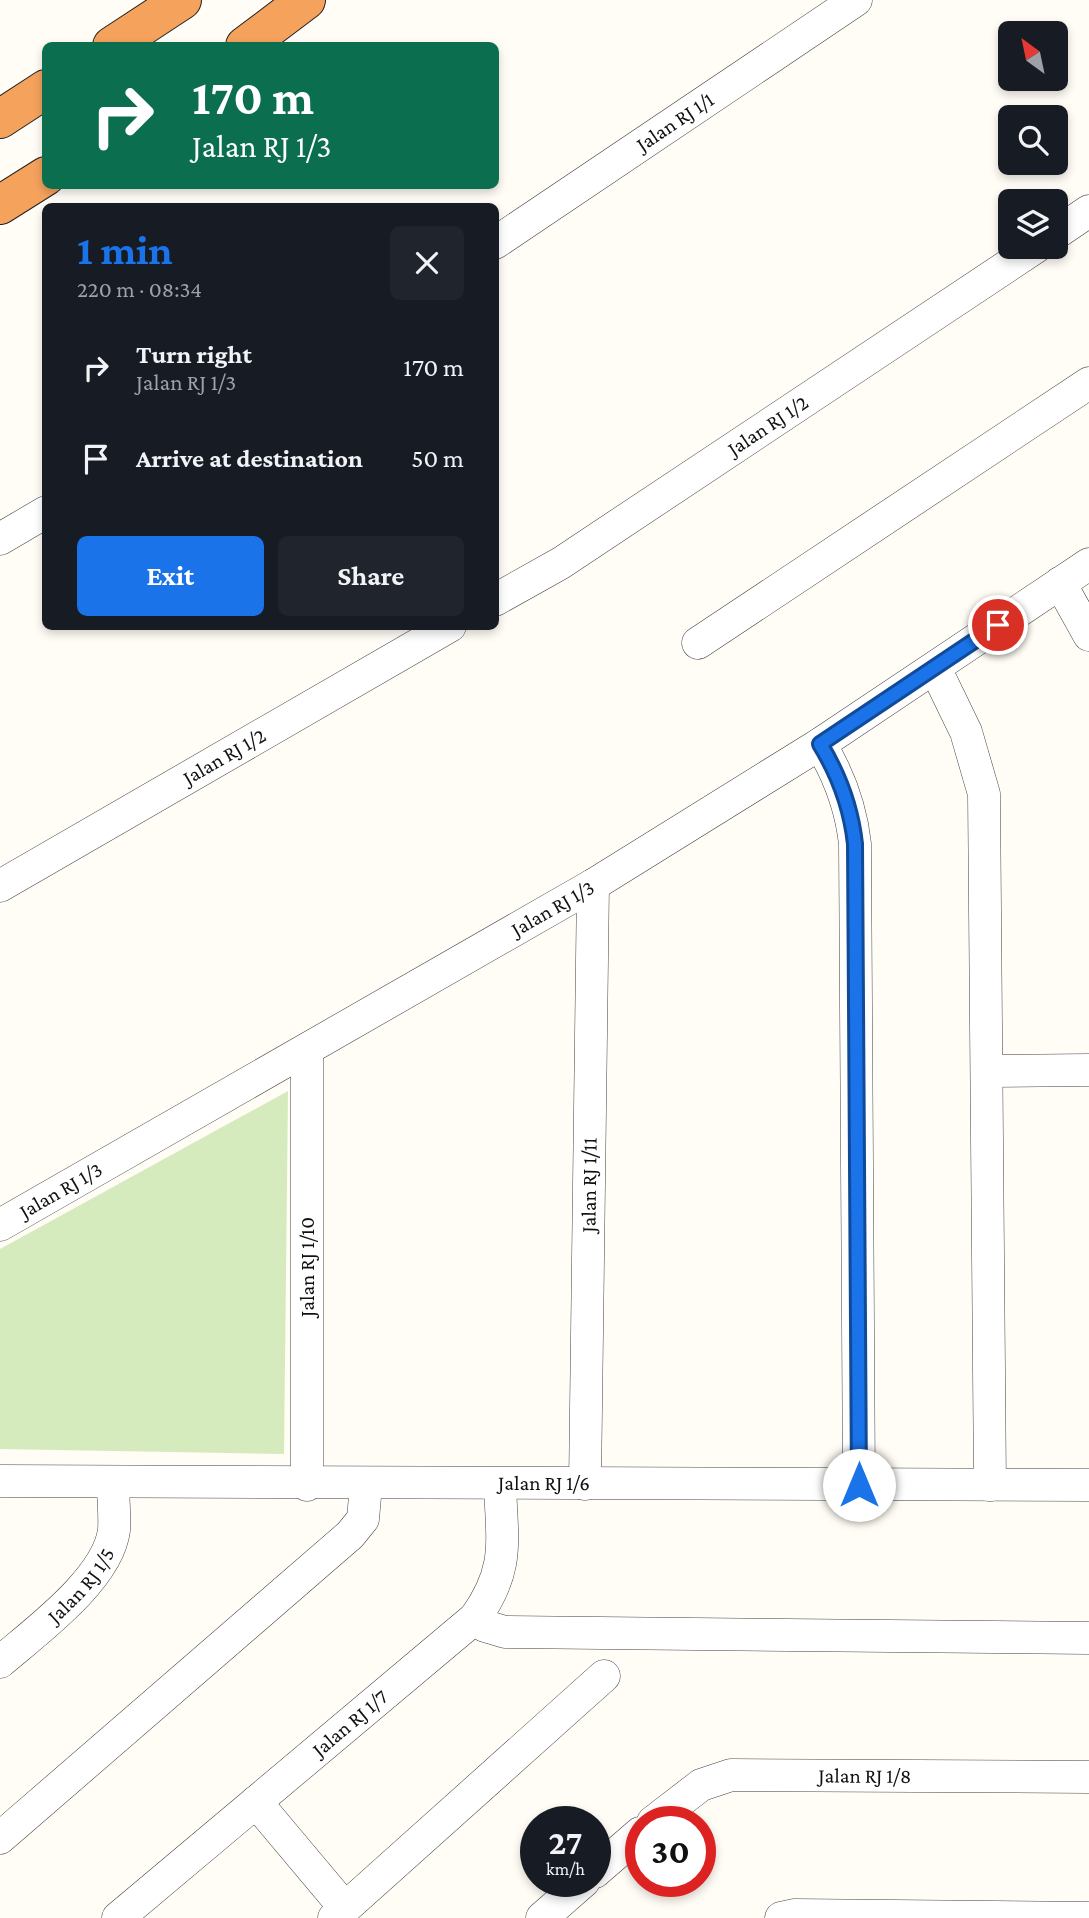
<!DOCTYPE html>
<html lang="en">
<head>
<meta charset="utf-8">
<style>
  :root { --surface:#171b24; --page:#20242c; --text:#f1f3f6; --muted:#9ea1a6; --accent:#1a73e8 }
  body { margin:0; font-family:"Crimson Pro",serif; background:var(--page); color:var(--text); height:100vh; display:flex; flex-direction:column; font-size:26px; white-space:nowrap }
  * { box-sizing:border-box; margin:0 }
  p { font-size:23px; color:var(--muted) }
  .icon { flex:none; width:38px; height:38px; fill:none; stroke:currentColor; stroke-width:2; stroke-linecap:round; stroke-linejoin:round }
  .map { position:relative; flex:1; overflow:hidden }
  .details { position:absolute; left:42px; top:203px; width:457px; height:427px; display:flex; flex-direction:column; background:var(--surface); border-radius:10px; box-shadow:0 4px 10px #0003 }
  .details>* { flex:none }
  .hud { position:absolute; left:42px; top:42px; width:457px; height:147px; border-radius:10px; box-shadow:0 4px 10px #0003; background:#0b6e4f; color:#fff; overflow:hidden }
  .needle { width:46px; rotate:327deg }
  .buttons { position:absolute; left:998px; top:21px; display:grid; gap:14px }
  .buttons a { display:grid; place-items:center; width:70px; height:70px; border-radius:10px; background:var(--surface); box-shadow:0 4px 10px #0003; font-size:35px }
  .speed { position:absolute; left:520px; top:1806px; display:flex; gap:14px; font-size:35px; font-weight:700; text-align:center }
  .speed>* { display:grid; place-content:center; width:91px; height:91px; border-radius:50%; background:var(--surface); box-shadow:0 4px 10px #0003; line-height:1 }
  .speed small { font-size:18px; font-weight:400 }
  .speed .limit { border:10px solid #d22; background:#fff; color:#111 }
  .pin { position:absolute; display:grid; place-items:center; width:60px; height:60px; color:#fff; margin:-30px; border:4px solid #fff; border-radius:50%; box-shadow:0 2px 7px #0007 }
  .me { position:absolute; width:77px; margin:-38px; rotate:0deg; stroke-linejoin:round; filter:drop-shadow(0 0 5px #0008) }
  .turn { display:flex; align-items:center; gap:24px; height:147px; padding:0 35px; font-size:32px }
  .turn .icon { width:91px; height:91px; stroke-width:2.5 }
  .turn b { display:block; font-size:49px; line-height:60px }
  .round { display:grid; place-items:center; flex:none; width:74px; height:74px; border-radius:10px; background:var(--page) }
  .headline { display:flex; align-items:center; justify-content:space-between; height:119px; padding:0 35px }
  h1 { font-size:42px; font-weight:700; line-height:52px; color:var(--accent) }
  .cta { display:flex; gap:14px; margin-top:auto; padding:14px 35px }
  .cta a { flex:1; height:80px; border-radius:10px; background:var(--accent); color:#fff; font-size:28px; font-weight:700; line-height:80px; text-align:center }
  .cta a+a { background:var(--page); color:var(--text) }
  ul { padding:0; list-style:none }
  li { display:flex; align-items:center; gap:21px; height:91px; padding:0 35px }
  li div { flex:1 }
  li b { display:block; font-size:26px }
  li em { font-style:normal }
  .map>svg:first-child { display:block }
</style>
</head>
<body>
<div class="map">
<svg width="1089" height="1918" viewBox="0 0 1089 1918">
  <rect width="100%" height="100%" fill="#fffdf5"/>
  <path fill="#d5ebbd" d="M 288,1091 L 284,1454 L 0,1449 L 0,1249 Z"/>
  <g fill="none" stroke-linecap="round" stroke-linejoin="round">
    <defs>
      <g id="minor">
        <path d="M 1055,234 L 1089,211"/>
        <path id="s1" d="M 495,243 L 856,0"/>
        <path d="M 0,539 L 46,512"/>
        <path d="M 1060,583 L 1089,635"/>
        <path id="s2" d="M 495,600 L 561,563 L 1036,247"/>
        <path d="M 698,643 L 1089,383"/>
        <path d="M 935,668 L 966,732 L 984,794 L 990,1485"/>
        <path d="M 820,744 C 839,775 851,807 855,844 L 859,1485"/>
        <path id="s3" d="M 0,886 L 450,626"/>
        <path d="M 307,1050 L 307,1485"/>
        <path d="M 989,1071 L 1089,1070"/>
        <path id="s4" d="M 0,1225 L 593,885 L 820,744 L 1089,564"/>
        <path id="s5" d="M 0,1481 L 1089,1485"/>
        <path id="s6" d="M 585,1484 L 593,885"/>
        <path d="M 475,1618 L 485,1626 L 505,1632 L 1089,1638"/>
        <path id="s7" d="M 0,1662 C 35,1632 108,1579 114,1530 C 115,1515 113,1497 113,1482"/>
        <path d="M 256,1802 L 345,1908"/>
        <path id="s8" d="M 653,1822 L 701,1785 L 731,1775 L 1089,1777"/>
        <path d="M 0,1838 L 350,1535 L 363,1519 L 366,1485"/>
        <path d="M 595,1872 L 640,1833"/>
        <path id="s9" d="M 118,1918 L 475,1618 C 510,1569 502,1542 500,1485"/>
        <path d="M 334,1918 L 604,1676"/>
        <path d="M 542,1918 L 584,1881"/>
        <path d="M 781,1918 L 795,1915 L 1089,1918"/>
      </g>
      <path id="highway" d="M 112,46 L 182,0
        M 245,46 L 306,0
        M 0,119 L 46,89
        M 0,205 L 46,176"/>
    </defs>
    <use href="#minor" stroke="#444" stroke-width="33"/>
    <use href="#highway" stroke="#222" stroke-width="40"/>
    <use href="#minor" stroke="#fff" stroke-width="32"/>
    <use href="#highway" stroke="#f5a25d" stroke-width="38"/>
  </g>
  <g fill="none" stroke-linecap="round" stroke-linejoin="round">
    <defs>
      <path id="route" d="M 859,1485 L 855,844 C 851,807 839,775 820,744 L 998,625"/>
    </defs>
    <use href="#route" stroke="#114b97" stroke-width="18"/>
    <use href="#route" stroke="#1a73e8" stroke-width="12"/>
  </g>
  <g text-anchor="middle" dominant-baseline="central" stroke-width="7" stroke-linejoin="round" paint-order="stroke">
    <g font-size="21" fill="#111" stroke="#fff">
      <text stroke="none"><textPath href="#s1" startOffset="217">Jalan RJ 1/1</textPath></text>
      <text stroke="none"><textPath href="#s2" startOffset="324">Jalan RJ 1/2</textPath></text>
      <text stroke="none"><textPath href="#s3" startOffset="259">Jalan RJ 1/2</textPath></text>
      <text stroke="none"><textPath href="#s4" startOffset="637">Jalan RJ 1/3</textPath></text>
      <text stroke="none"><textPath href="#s6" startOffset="299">Jalan RJ 1/11</textPath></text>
      <text stroke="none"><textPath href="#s4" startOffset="70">Jalan RJ 1/3</textPath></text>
      <text transform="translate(307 1267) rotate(-90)">Jalan RJ 1/10</text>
      <text stroke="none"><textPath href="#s5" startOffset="544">Jalan RJ 1/6</textPath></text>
      <text stroke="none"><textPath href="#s7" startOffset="112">Jalan RJ 1/5</textPath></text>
      <text stroke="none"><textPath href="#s9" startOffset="303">Jalan RJ 1/7</textPath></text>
      <text stroke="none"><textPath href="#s8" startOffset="226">Jalan RJ 1/8</textPath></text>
    </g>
  </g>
</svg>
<div class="buttons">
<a><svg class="needle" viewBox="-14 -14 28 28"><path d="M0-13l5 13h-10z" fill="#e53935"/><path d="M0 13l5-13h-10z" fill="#9ea1a6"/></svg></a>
<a><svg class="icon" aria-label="search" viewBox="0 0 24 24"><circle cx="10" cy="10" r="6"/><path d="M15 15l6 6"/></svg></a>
<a><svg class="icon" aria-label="layers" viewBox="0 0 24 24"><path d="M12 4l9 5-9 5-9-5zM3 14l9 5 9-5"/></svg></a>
</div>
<div class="speed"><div>27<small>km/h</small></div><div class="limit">30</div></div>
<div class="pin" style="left:998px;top:625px;background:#d93025"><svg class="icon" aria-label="arrive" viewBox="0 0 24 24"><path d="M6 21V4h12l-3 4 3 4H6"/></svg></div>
<svg class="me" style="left:859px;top:1485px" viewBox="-20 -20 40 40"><circle r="19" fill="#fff"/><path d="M0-13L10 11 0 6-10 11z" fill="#1a73e8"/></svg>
<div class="hud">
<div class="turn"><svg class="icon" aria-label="right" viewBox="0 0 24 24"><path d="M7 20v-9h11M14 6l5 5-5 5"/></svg><div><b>170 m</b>Jalan RJ 1/3</div></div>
</div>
<section class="details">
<div class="headline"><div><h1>1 min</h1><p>220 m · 08:34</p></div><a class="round"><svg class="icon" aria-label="close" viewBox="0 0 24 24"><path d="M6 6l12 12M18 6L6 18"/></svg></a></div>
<ul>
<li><svg class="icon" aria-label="right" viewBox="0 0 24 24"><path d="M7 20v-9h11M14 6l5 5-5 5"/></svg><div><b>Turn right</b><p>Jalan RJ 1/3</p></div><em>170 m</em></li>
<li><svg class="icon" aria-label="arrive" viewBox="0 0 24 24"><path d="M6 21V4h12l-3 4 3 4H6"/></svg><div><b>Arrive at destination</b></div><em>50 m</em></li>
</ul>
<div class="cta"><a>Exit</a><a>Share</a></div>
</section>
</div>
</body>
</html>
